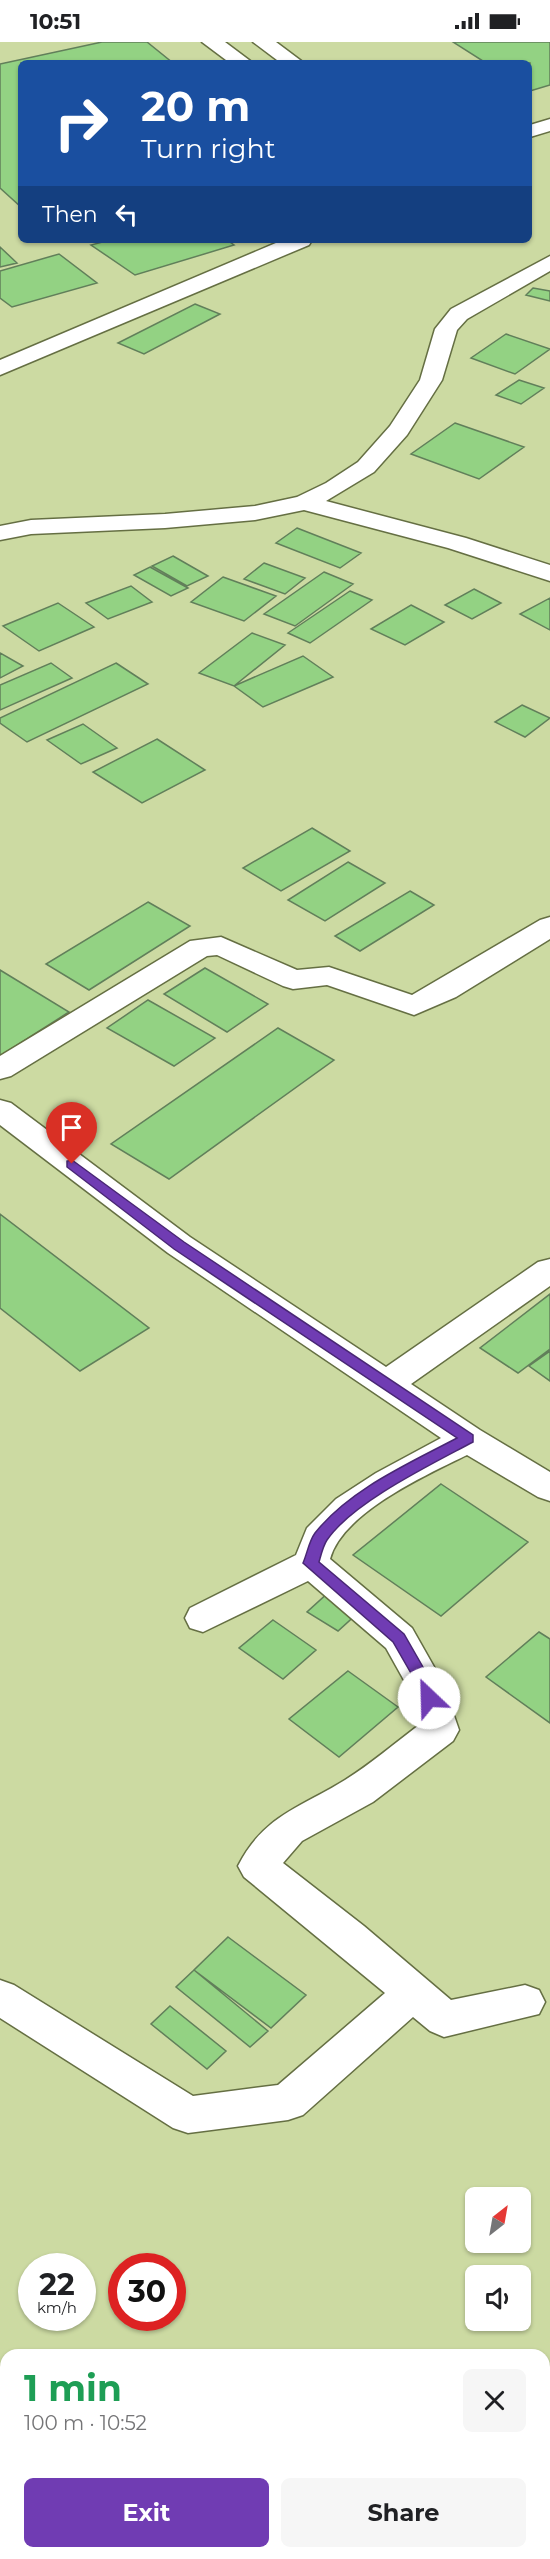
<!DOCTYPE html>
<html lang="en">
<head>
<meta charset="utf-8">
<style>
  :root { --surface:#fff; --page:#f6f6f6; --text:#202124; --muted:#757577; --accent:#703cb3 }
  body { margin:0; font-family:Montserrat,sans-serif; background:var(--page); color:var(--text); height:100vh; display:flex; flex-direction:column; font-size:22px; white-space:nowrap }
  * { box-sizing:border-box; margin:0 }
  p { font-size:20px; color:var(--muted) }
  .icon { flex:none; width:33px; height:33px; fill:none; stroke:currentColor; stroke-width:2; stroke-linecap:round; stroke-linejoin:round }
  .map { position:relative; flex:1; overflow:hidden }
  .sheet { position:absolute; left:0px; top:2307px; width:550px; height:210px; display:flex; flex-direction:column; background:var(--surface); border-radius:18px 18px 0 0; box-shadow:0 2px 4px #0004 }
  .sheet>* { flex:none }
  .hud { position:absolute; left:18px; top:18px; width:514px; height:183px; border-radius:9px; box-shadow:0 2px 4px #0004; background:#1a4fa0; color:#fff; overflow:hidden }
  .needle { width:39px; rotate:31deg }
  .tools { position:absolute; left:465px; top:2145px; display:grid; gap:12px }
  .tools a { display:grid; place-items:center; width:66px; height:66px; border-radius:9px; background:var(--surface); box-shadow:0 2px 4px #0004; font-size:30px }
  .speed { position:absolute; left:18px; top:2211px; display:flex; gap:12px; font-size:30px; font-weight:700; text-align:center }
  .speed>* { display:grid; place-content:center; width:78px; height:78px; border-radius:50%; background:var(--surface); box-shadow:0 2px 4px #0004; line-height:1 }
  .speed small { font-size:15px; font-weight:400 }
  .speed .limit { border:9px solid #d22; background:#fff; color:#111 }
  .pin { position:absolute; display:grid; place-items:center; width:51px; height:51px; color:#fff; margin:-62px -26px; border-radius:50% 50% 50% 0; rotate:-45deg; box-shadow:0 0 6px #0007 }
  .pin .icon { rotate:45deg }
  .me { position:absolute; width:66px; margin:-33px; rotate:336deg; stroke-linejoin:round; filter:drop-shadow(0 0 4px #0008) }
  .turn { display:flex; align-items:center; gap:21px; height:126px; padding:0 24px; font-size:27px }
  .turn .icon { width:78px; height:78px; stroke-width:2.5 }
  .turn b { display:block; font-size:42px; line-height:51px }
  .then { display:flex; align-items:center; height:57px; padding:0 24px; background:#0003; gap:12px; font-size:22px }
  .round { display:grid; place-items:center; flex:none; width:63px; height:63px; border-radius:9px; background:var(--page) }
  .headline { display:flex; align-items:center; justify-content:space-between; height:102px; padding:0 24px }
  h1 { font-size:36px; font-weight:700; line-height:45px; color:#1e9e55 }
  .action { display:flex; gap:12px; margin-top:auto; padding:12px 24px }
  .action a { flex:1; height:69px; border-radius:9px; background:var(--accent); color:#fff; font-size:24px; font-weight:700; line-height:69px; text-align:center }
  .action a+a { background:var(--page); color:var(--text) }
  .status { display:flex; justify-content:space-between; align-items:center; height:42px; padding:0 30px; background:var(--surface); direction:ltr }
  .status svg { height:16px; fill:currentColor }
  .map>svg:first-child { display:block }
</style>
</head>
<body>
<div class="status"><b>10:51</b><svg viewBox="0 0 49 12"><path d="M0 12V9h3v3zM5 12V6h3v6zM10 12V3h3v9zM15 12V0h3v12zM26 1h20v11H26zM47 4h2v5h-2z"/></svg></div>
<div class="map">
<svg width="550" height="2517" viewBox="0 0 550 2517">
  <rect width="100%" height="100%" fill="#d9e6b5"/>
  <path fill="#ccdaa2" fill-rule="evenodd" d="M 0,0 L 550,0 L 550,2517 L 0,2517 ZM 21,21 L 530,21 L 530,198 L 21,198 ZM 476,2156 L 520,2156 L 520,2200 L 476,2200 ZM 32,2224 L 82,2224 L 82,2276 L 32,2276 ZM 122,2224 L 172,2224 L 172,2276 L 122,2276 ZM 476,2234 L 520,2234 L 520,2278 L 476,2278 ZM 6,2313 L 544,2313 L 544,2511 L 6,2511 Z"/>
  <path fill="#93d283" stroke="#617f5a" stroke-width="1.5" d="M 102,0 L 147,0 L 173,21 L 21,21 L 21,165 L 0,146 L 0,22 Z
    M 453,0 L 550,0 L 550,43 L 530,49 L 530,21 L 486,21 Z
    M 110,198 L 227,198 L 234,203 L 135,233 L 91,203 Z
    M 0,205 L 17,221 L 0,225 Z
    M 59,212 L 97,241 L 12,265 L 0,256 L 0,229 Z
    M 533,246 L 550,249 L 550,259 L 526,253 Z
    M 195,262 L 220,272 L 144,312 L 118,301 Z
    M 506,292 L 550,307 L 515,332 L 471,316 Z
    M 519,338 L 544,346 L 521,362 L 496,353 Z
    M 455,381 L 524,405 L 479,437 L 411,412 Z
    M 297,486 L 361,511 L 340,526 L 276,501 Z
    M 173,514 L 208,534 L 187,544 L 152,524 Z
    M 264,521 L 305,536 L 285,552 L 244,537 Z
    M 150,525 L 188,546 L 171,554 L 134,533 Z
    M 324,530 L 353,542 L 295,584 L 264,572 Z
    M 223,535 L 276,554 L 244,579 L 191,560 Z
    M 131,544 L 152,560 L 108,577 L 86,561 Z
    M 474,547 L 501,561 L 472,577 L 445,563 Z
    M 350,549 L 372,558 L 310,601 L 288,591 Z
    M 550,556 L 550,588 L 520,572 Z
    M 58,561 L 94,585 L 39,609 L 3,584 Z
    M 411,563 L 444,580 L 405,603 L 371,587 Z
    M 252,591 L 285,603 L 234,644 L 199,631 Z
    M 0,611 L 23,624 L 0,636 Z
    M 303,614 L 333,635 L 263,665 L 234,644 Z
    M 51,621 L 72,636 L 0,668 L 0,643 Z
    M 116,621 L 148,642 L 27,700 L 0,681 L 0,676 Z
    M 522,663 L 550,676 L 525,695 L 495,680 Z
    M 83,682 L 117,706 L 81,722 L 47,698 Z
    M 157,697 L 205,728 L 142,761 L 93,730 Z
    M 312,786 L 350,809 L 281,849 L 243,826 Z
    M 348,820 L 385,841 L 325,879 L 288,858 Z
    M 410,849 L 434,863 L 360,909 L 335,894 Z
    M 148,860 L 190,884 L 89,948 L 46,922 Z
    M 205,926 L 268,962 L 227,990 L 164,952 Z
    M 0,928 L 69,970 L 0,1014 Z
    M 148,958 L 215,996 L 174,1024 L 107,986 Z
    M 278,986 L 334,1018 L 169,1137 L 111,1102 Z
    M 0,1172 L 149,1286 L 80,1329 L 0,1266 Z
    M 550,1252 L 550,1307 L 518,1331 L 480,1306 Z
    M 550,1309 L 550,1339 L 529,1324 Z
    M 441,1442 L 528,1500 L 441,1574 L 353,1513 Z
    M 329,1550 L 360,1569 L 338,1589 L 307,1570 Z
    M 273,1578 L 316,1608 L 283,1637 L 239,1606 Z
    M 539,1590 L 550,1597 L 550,1681 L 486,1635 Z
    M 348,1629 L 398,1665 L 339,1715 L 289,1677 Z
    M 228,1895 L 306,1953 L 271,1986 L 194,1928 Z
    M 194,1928 L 268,1989 L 250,2005 L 176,1945 Z
    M 170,1964 L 226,2009 L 207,2027 L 151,1982 Z"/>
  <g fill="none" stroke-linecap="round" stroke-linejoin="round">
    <defs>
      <path id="service" d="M 202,0 L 225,0 L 253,21 L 230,21 Z
        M 253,0 L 276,0 L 304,21 L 281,21 Z
        M 550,77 L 550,89 L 530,95 L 530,83 Z
        M 283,198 L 312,198 L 309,203 L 0,333 L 0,318 Z"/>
      <path id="minor" d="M 550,214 L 550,229 L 467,277 L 457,288 L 442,338 L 407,393 L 374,430 L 326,459 L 466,496 L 550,523 L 550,539 L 448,506 L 304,468 L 255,478 L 165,486 L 31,492 L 0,498 L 0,484 L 31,478 L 165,472 L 255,464 L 297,455 L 326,441 L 358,420 L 390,384 L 420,338 L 435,287 L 451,267 Z
        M 550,875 L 550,897 L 456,955 L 414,973 L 327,943 L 293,947 L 283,944 L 217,913 L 207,914 L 11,1034 L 0,1037 L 0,1014 L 190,899 L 221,895 L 297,928 L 329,925 L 412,953 L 540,878 Z
        M 0,1058 L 11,1061 L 190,1195 L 386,1325 L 538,1220 L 550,1217 L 550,1244 L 411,1342 L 480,1388 L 550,1430 L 550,1459 L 538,1455 L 467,1413 C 426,1433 342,1471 330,1517 L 412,1586 L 442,1639 L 459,1688 L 453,1699 L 373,1760 L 302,1799 L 283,1821 L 364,1884 L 451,1958 L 525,1943 L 539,1948 L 545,1960 L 539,1972 L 444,1995 L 430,1989 L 413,1975 L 303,2073 L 288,2078 L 188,2091 L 173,2086 L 0,1976 L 0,1938 L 14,1943 L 193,2054 L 278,2043 L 385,1951 L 244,1835 L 238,1824 C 264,1773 300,1766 345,1738 C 371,1722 395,1701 419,1683 L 405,1640 L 386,1606 L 308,1539 L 203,1590 L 190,1586 L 185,1576 L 190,1566 L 296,1513 L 307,1486 L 336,1457 L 376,1431 L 441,1396 L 168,1211 L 0,1083 Z"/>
    </defs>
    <use href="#service" stroke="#656f43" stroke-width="3"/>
    <use href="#minor" stroke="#656f43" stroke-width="3"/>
    <use href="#service" fill="#fff" fill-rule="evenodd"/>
    <use href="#minor" fill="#fff" fill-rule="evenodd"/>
  </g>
  <path fill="#703cb3" stroke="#492774" stroke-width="1.5" d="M 72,1118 L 184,1200 L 473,1393 L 473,1400 C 432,1422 353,1460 327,1498 C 323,1504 321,1513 319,1520 L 404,1592 L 431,1639 L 437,1656 L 434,1660 L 423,1660 L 416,1640 L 393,1600 L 303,1521 C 307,1512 309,1499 315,1491 C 350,1447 408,1422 457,1396 L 174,1207 L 67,1125 L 67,1119 Z"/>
</svg>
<div class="tools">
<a><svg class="needle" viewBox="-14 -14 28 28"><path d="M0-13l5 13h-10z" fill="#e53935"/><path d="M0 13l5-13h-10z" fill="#757577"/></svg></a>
<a><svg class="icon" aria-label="sound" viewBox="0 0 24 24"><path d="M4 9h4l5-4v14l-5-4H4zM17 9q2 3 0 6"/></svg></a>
</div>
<div class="speed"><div>22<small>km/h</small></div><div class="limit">30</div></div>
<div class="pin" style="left:72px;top:1122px;background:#d93025"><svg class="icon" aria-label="arrive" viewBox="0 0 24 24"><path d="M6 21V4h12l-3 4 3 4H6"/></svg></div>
<svg class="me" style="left:429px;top:1656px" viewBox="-20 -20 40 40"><circle r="19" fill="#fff"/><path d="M0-13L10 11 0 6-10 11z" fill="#703cb3"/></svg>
<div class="hud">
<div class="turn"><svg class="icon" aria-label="right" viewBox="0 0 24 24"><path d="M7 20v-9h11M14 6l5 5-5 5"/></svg><div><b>20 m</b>Turn right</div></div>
<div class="then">Then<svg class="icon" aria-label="left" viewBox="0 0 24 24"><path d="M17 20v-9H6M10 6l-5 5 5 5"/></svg></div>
</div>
<section class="sheet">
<div class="headline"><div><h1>1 min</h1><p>100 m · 10:52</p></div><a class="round"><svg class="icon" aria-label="close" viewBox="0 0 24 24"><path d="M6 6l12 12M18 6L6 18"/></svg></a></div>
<div class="action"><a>Exit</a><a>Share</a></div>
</section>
</div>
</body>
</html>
